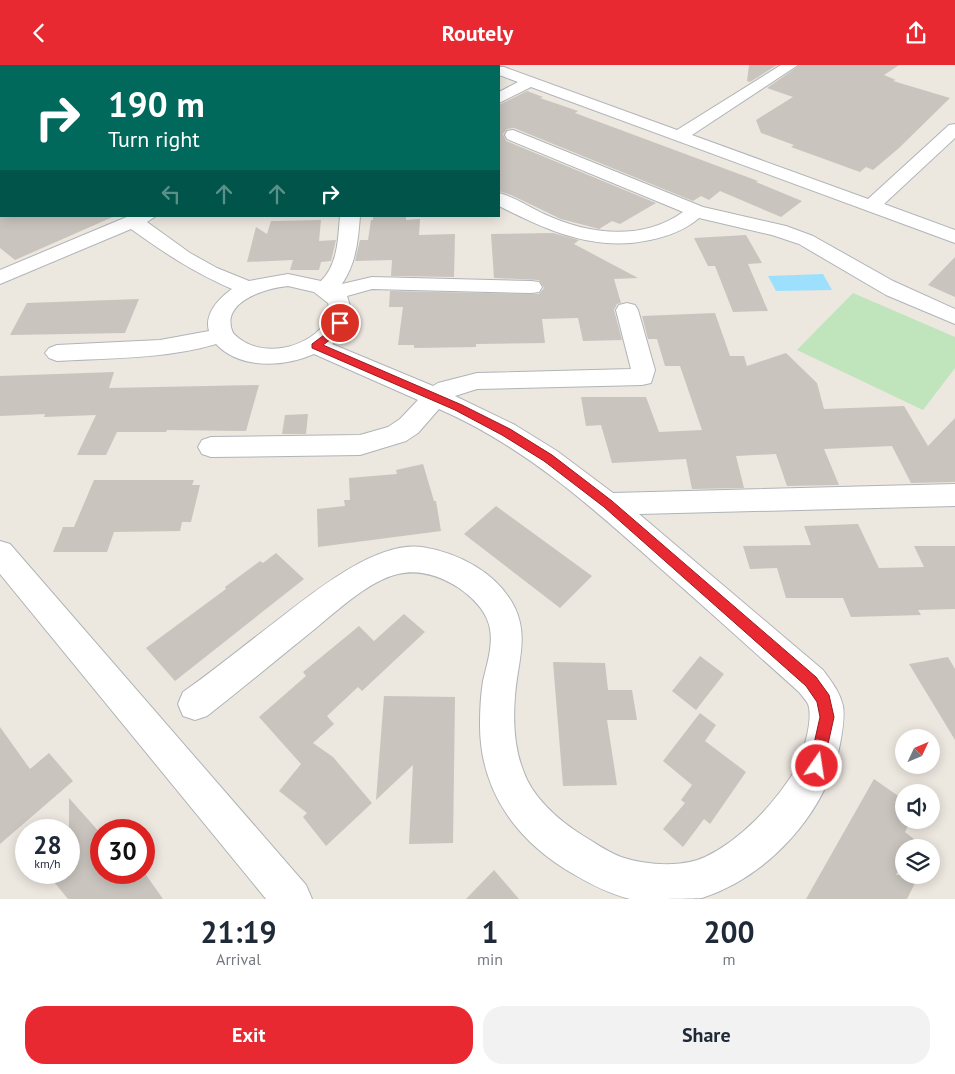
<!DOCTYPE html>
<html lang="en">
<head>
<meta charset="utf-8">
<style>
  :root { --surface:#fff; --page:#f2f2f3; --text:#1f2937; --muted:#747a83; --accent:#e82931 }
  body { margin:0; font-family:"PT Sans",sans-serif; background:var(--page); color:var(--text); height:100vh; display:flex; flex-direction:column; font-size:19px; white-space:nowrap }
  * { box-sizing:border-box; margin:0 }
  p { font-size:16px; color:var(--muted) }
  .icon { flex:none; width:28px; height:28px; fill:none; stroke:currentColor; stroke-width:2; stroke-linecap:round; stroke-linejoin:round }
  .map { position:relative; height:834px; overflow:hidden }
  .sheet { display:flex; flex-direction:column; background:var(--surface); flex:1 }
  .sheet>* { flex:none }
  .guide { position:absolute; left:0px; top:0px; width:500px; height:152px; box-shadow:0 2px 12px #0003; background:#00695c; color:#fff; overflow:hidden }
  .needle { width:32px; rotate:46deg }
  .fabs { position:absolute; left:895px; top:664px; display:grid; gap:10px }
  .fabs a { display:grid; place-items:center; width:45px; height:45px; border-radius:50%; background:var(--surface); box-shadow:0 2px 12px #0003; font-size:25px }
  .speed { position:absolute; left:15px; top:754px; display:flex; gap:10px; font-size:25px; font-weight:700; text-align:center }
  .speed>* { display:grid; place-content:center; width:65px; height:65px; border-radius:50%; background:var(--surface); box-shadow:0 2px 12px #0003; line-height:1 }
  .speed small { font-size:12px; font-weight:400 }
  .speed .limit { border:8px solid #d22; background:#fff; color:#111 }
  .pin { position:absolute; display:grid; place-items:center; width:42px; height:42px; color:#fff; margin:-21px; border:2px solid #fff; border-radius:50%; box-shadow:0 1px 5px #0007 }
  .me { position:absolute; width:55px; margin:-28px; rotate:13deg; stroke-linejoin:round; filter:drop-shadow(0 0 4px #0008) }
  .turn { display:flex; align-items:center; gap:18px; height:105px; padding:0 25px; font-size:22px }
  .turn .icon { width:65px; height:65px; stroke-width:2.5 }
  .turn b { display:block; font-size:35px; line-height:42px }
  .lanes { display:flex; align-items:center; height:48px; padding:0 25px; background:#0003; justify-content:center; gap:25px; direction:ltr }
  .lanes .off { opacity:.35 }
  .eta { display:flex; justify-content:space-evenly; align-items:center; height:85px; text-align:center }
  .eta b { font-size:30px; font-weight:800; line-height:35px }
  .cta { display:flex; gap:10px; margin-top:auto; padding:10px 25px }
  .cta a { flex:1; height:58px; border-radius:20px; background:var(--accent); color:#fff; font-size:20px; font-weight:800; line-height:58px; text-align:center }
  .cta a+a { background:var(--page); color:var(--text) }
  header { display:flex; justify-content:space-between; align-items:center; height:65px; padding:0 25px; background:var(--accent); color:#fff; font-size:22px; font-weight:800 }
  .map>svg:first-child { display:block }
</style>
</head>
<body>
<header><svg class="icon" aria-label="back" viewBox="0 0 24 24"><path d="M15 5l-7 7 7 7"/></svg>Routely<svg class="icon" aria-label="share" viewBox="0 0 24 24"><path d="M12 15V3M7 8l5-5 5 5M5 13v7h14v-7"/></svg></header>
<div class="map">
<svg width="955" height="834" viewBox="0 0 955 834">
  <rect width="100%" height="100%" fill="#ece7df"/>
  <path fill="#c0e4bb" d="M 853,228 L 955,272 L 955,303 L 923,345 L 797,285 Z"/>
  <path fill="#9ce0fe" d="M 823,209 L 832,225 L 776,226 L 768,211 Z"/>
  <path fill="#c9c4be" d="M 749,0 L 777,0 L 750,17 L 747,16 Z
    M 800,0 L 899,0 L 884,10 L 896,15 L 893,16 L 950,33 L 899,83 L 873,105 L 866,102 L 860,107 L 791,82 L 794,80 L 761,68 L 756,55 L 793,32 L 767,23 Z
    M 527,26 L 543,32 L 540,33 L 578,46 L 575,48 L 758,116 L 756,117 L 802,136 L 781,152 L 720,126 L 709,135 L 701,131 L 693,136 L 514,63 L 507,64 L 503,69 L 506,76 L 656,138 L 620,159 L 612,156 L 599,164 L 561,154 L 511,130 L 499,126 L 499,40 Z
    M 0,151 L 115,151 L 15,195 L 0,183 Z
    M 373,151 L 406,151 L 406,155 L 420,154 L 419,170 L 455,169 L 454,212 L 391,211 L 392,195 L 355,196 L 360,175 L 368,175 L 371,155 L 373,155 Z
    M 321,155 L 319,176 L 336,175 L 331,196 L 321,197 L 319,205 L 290,205 L 293,195 L 247,197 L 256,162 L 267,169 L 271,156 Z
    M 553,168 L 579,175 L 574,179 L 638,213 L 614,214 L 621,238 L 617,239 L 614,245 L 622,275 L 583,276 L 578,253 L 542,254 L 545,278 L 476,279 L 476,282 L 414,283 L 414,280 L 398,280 L 403,242 L 389,242 L 390,226 L 539,229 L 544,223 L 539,215 L 494,213 L 491,169 Z
    M 746,170 L 762,198 L 748,199 L 768,246 L 733,247 L 715,201 L 708,201 L 694,173 Z
    M 955,192 L 955,232 L 928,220 Z
    M 139,234 L 125,268 L 10,270 L 27,238 Z
    M 715,248 L 730,291 L 744,291 L 747,301 L 786,288 L 817,318 L 824,344 L 904,341 L 928,381 L 955,353 L 955,417 L 911,418 L 892,381 L 824,384 L 839,420 L 787,421 L 776,389 L 736,391 L 744,423 L 692,424 L 686,394 L 612,398 L 601,360 L 586,361 L 581,332 L 646,332 L 659,367 L 702,365 L 680,301 L 665,301 L 657,274 L 648,274 L 642,251 Z
    M 114,307 L 109,323 L 259,320 L 246,366 L 167,365 L 166,367 L 117,367 L 106,390 L 77,390 L 96,350 L 44,352 L 45,349 L 0,351 L 0,311 Z
    M 308,349 L 306,369 L 282,369 L 285,350 Z
    M 423,399 L 434,436 L 436,436 L 441,466 L 318,482 L 317,444 L 345,441 L 344,435 L 350,435 L 349,413 L 397,409 L 396,405 Z
    M 94,415 L 194,415 L 192,420 L 200,420 L 191,457 L 182,457 L 180,466 L 114,467 L 107,487 L 53,487 L 63,462 L 74,462 Z
    M 496,441 L 592,511 L 560,543 L 464,469 Z
    M 858,459 L 879,503 L 924,502 L 914,481 L 955,481 L 955,544 L 918,545 L 921,550 L 851,552 L 843,533 L 786,533 L 777,503 L 750,504 L 743,481 L 811,480 L 804,461 Z
    M 276,488 L 304,514 L 175,616 L 146,583 L 226,524 L 225,522 L 260,496 L 263,498 Z
    M 404,549 L 425,567 L 362,626 L 358,622 L 327,651 L 334,659 L 313,678 L 333,692 L 372,738 L 326,781 L 303,752 L 307,748 L 279,726 L 301,699 L 259,652 L 306,611 L 303,607 L 359,561 L 374,576 Z
    M 700,591 L 724,609 L 696,645 L 672,626 Z
    M 948,592 L 955,604 L 955,675 L 909,599 Z
    M 553,597 L 605,598 L 608,625 L 632,625 L 637,655 L 607,655 L 617,720 L 563,721 Z
    M 384,631 L 455,632 L 453,778 L 409,779 L 413,700 L 376,735 Z
    M 700,648 L 716,660 L 705,676 L 746,707 L 710,759 L 704,754 L 683,782 L 663,764 L 685,738 L 681,735 L 692,720 L 663,696 Z
    M 0,662 L 30,704 L 49,688 L 73,716 L 0,779 Z
    M 874,714 L 904,735 L 904,755 L 911,755 L 905,767 L 914,774 L 910,782 L 904,782 L 904,794 L 896,810 L 919,810 L 907,834 L 806,834 Z
    M 69,733 L 101,769 L 101,808 L 144,807 L 163,834 L 68,834 L 54,817 L 63,808 L 69,808 Z
    M 494,805 L 519,834 L 466,834 Z"/>
  <g fill="none" stroke-linecap="round" stroke-linejoin="round">
    <defs>
      <path id="minor" d="M 781,0 L 798,0 L 692,70 L 868,134 L 949,60 L 955,59 L 955,73 L 884,139 L 955,165 L 955,178 L 531,22 L 499,38 L 499,27 L 518,17 L 499,10 L 499,1 L 496,1 L 504,2 L 677,65 Z
        M 513,65 L 703,142 L 786,161 L 813,171 L 893,216 L 955,244 L 955,259 L 886,230 L 799,179 L 772,170 L 699,153 C 685,165 669,171 650,175 C 595,187 548,166 499,141 L 499,128 C 515,132 529,142 544,149 C 587,169 641,177 683,147 L 507,74 L 505,70 L 507,66 Z
        M 0,70 L 1,70 L 1,80 L 0,80 Z
        M 129,151 L 156,151 L 147,157 L 190,188 L 217,203 L 249,216 L 288,209 L 321,216 C 338,199 338,174 340,151 L 360,151 C 358,177 356,198 342,219 L 372,212 L 531,216 L 539,217 L 542,222 L 539,227 L 531,228 L 372,224 L 347,231 L 353,250 L 341,271 L 332,279 L 433,321 L 438,318 L 477,308 L 631,304 L 616,245 L 619,240 L 627,238 L 635,240 L 638,245 L 655,305 L 651,318 L 642,320 L 477,324 L 455,331 L 515,360 L 557,386 L 613,428 L 955,419 L 955,441 L 639,449 L 823,605 C 831,616 840,627 843,641 C 845,653 842,667 840,679 C 826,748 769,811 702,833 C 688,834 646,834 630,834 C 610,829 592,820 575,810 C 517,777 479,726 480,657 C 480,644 481,629 483,616 C 487,599 493,581 490,564 C 487,546 473,533 459,523 C 440,511 420,504 398,509 C 370,515 338,545 316,563 C 280,592 244,622 207,651 L 195,655 L 183,651 L 178,639 L 183,627 C 210,608 236,587 262,567 C 301,538 371,475 422,482 C 459,488 498,508 515,543 C 529,573 517,600 515,631 C 513,655 514,682 523,705 C 532,732 558,755 582,770 C 595,778 608,787 621,792 C 645,800 682,803 705,792 C 741,775 773,740 794,707 C 802,694 814,654 808,639 C 806,635 802,631 799,627 C 753,586 707,544 660,503 C 592,442 524,381 439,344 L 418,368 L 406,376 L 360,390 L 211,392 L 202,389 L 198,382 L 202,375 L 211,372 L 360,370 L 388,362 L 400,354 L 418,335 L 314,289 C 284,302 241,305 216,279 C 165,294 111,293 57,296 L 49,293 L 45,288 L 49,283 L 57,280 L 160,275 L 209,266 C 204,249 219,233 232,224 C 193,207 166,189 131,164 L 0,219 L 0,205 ZM 288,221 L 314,227 L 328,238 C 329,241 330,246 330,249 C 329,257 321,263 316,268 C 292,287 255,291 233,268 C 219,237 266,223 288,221 Z
        M 0,476 L 10,479 L 306,820 L 312,834 L 266,834 L 0,509 Z"/>
    </defs>
    <use href="#minor" stroke="#b0b4b8" stroke-width="2"/>
    <use href="#minor" fill="#fff" fill-rule="evenodd"/>
  </g>
  <path fill="#e82931" stroke="#971b20" d="M 340,255 L 343,256 C 343,266 331,274 323,280 L 462,340 L 510,364 L 552,390 L 612,436 L 816,612 L 829,630 L 834,652 L 822,706 L 817,708 L 812,706 L 809,701 L 820,652 L 817,637 L 806,621 L 604,442 L 544,396 L 502,370 L 455,345 L 312,283 L 312,279 L 328,267 L 336,256 Z"/>
</svg>
<div class="fabs">
<a><svg class="needle" viewBox="-14 -14 28 28"><path d="M0-13l5 13h-10z" fill="#e53935"/><path d="M0 13l5-13h-10z" fill="#747a83"/></svg></a>
<a><svg class="icon" aria-label="sound" viewBox="0 0 24 24"><path d="M4 9h4l5-4v14l-5-4H4zM17 9q2 3 0 6"/></svg></a>
<a><svg class="icon" aria-label="layers" viewBox="0 0 24 24"><path d="M12 4l9 5-9 5-9-5zM3 14l9 5 9-5"/></svg></a>
</div>
<div class="speed"><div>28<small>km/h</small></div><div class="limit">30</div></div>
<div class="pin" style="left:340px;top:258px;background:#d93025"><svg class="icon" aria-label="arrive" viewBox="0 0 24 24"><path d="M6 21V4h12l-3 4 3 4H6"/></svg></div>
<svg class="me" style="left:817px;top:701px" viewBox="-20 -20 40 40"><circle r="17" fill="#e82931" stroke="#fff" stroke-width="3"/><path d="M0-11L8 9 0 5-8 9z" fill="#fff"/></svg>
<div class="guide">
<div class="turn"><svg class="icon" aria-label="right" viewBox="0 0 24 24"><path d="M7 20v-9h11M14 6l5 5-5 5"/></svg><div><b>190 m</b>Turn right</div></div>
<div class="lanes"><svg class="icon off" aria-label="left" viewBox="0 0 24 24"><path d="M17 20v-9H6M10 6l-5 5 5 5"/></svg><svg class="icon off" aria-label="ahead" viewBox="0 0 24 24"><path d="M12 20V5M6 11l6-6 6 6"/></svg><svg class="icon off" aria-label="ahead" viewBox="0 0 24 24"><path d="M12 20V5M6 11l6-6 6 6"/></svg><svg class="icon" aria-label="right" viewBox="0 0 24 24"><path d="M7 20v-9h11M14 6l5 5-5 5"/></svg></div>
</div>
</div>
<section class="sheet">
<div class="eta">
<div><b>21:19</b><p>Arrival</p></div>
<div><b>1</b><p>min</p></div>
<div><b>200</b><p>m</p></div>
</div>
<div class="cta"><a>Exit</a><a>Share</a></div>
</section>
</body>
</html>
